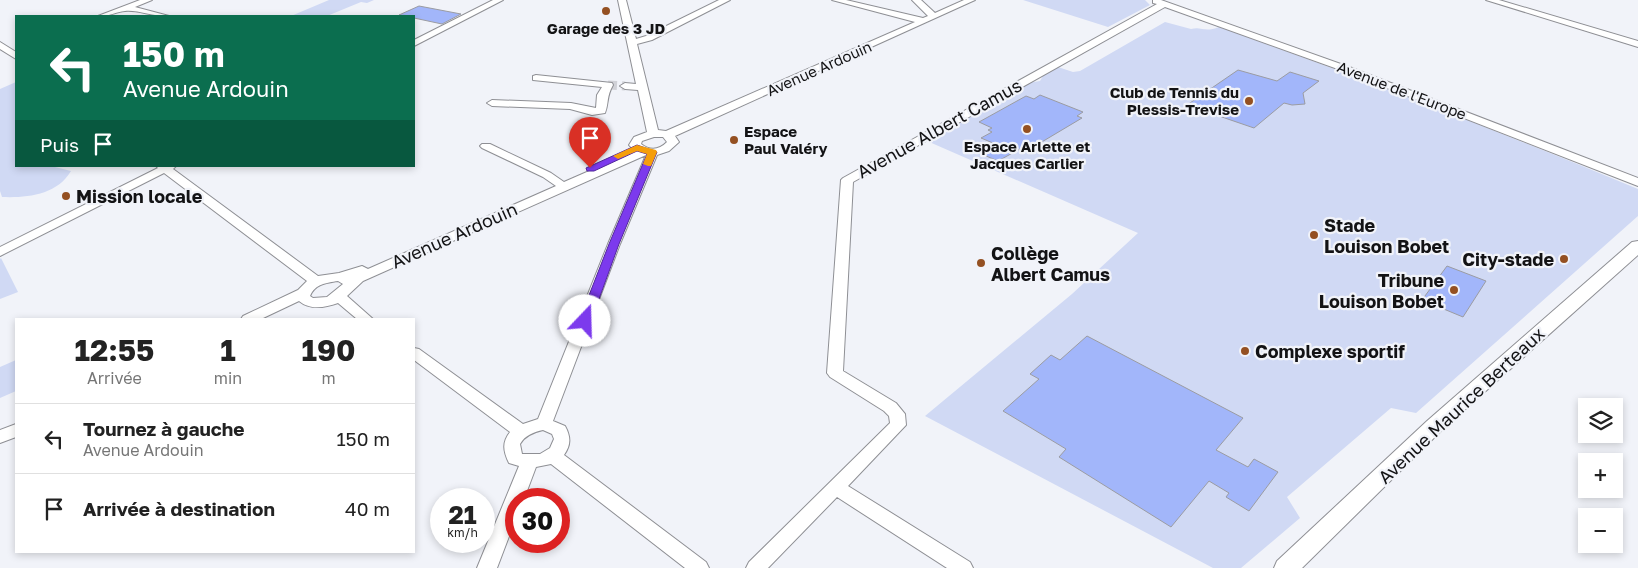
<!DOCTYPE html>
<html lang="fr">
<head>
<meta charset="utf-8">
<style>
  :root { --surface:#fff; --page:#f2f2f2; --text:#222; --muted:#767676; --line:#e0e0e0 }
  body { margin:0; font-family:"Golos Text",sans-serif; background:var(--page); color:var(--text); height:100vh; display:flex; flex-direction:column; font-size:19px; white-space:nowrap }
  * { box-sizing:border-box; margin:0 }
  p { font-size:16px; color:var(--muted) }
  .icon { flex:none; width:28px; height:28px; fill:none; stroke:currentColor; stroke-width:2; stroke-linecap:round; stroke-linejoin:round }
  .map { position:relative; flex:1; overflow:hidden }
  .panel { position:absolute; left:15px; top:318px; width:400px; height:235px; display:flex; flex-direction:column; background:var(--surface); border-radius:0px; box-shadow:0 2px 8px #0003 }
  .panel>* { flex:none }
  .hud { position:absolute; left:15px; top:15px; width:400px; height:152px; border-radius:0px; box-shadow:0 2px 8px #0003; background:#0b6e4f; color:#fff; overflow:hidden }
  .fabs { position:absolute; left:1578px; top:398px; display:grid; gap:10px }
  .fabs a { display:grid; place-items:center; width:45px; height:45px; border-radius:0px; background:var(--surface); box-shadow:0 2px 8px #0003; font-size:25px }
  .speed { position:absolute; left:430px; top:488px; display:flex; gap:10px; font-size:25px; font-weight:700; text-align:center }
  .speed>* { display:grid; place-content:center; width:65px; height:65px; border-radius:50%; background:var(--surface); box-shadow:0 2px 8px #0003; line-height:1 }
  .speed small { font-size:12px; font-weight:400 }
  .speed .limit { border:8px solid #d22; background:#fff; color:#111 }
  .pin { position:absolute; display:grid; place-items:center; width:42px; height:42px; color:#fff; margin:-51px -21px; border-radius:50% 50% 50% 0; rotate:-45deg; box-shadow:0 0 5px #0007 }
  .pin .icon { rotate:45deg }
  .me { position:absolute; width:55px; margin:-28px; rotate:21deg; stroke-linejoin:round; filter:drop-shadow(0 0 4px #0008) }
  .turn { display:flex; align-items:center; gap:18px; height:105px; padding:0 25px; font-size:22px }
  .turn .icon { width:65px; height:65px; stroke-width:2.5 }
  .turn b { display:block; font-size:35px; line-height:42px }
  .then { display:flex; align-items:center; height:48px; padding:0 25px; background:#0003; gap:10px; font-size:19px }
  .eta { display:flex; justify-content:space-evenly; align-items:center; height:85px; text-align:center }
  .eta b { font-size:30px; font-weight:700; line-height:35px }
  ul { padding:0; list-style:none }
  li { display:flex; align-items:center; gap:15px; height:70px; padding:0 25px; border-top:1px solid var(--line) }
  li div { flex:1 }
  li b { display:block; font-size:19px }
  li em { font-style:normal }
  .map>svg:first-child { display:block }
</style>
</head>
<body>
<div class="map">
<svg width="1638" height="568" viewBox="0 0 1638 568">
  <rect width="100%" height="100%" fill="#f1f3f9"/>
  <path fill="#d0d9f4" d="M 329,0 L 374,0 L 367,3 L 361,2 L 327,16 L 291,16 Z
    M 1023,0 L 1145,0 L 1150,5 L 1108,27 Z
    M 1165,22 L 1191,29 C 1202,26 1204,33 1219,27 C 1360,77 1500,132 1638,189 L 1638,216 L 1416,413 L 1391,408 L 1287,497 L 1300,518 L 1241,568 L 1213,568 L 925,416 L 1072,294 L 1138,233 L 927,141 L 1028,83 L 1040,81 L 1043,76 L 1058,67 L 1073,72 L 1080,71 Z
    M 16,82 L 16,166 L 51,166 L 71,171 C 57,195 27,198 2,197 L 0,191 L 0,89 Z
    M 1,258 L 18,292 L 0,299 L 0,259 Z
    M 16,360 L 16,391 L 0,398 L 0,367 Z"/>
  <path fill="#a2b6fa" stroke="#9b9ca2" d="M 419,6 L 461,14 L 442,24 L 414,18 L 414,16 L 399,15 Z
    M 1238,70 L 1277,81 L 1290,72 L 1319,81 L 1303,93 L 1305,104 L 1292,105 L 1284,103 L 1254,128 L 1187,105 Z
    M 1040,95 L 1083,112 L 1077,116 L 1082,118 L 1035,146 L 1029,144 L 998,161 L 979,153 L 993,143 L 981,138 L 992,132 L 988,130 L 992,128 L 979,122 L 1026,96 L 1034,99 Z
    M 1447,266 L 1486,281 L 1463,317 L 1422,300 Z
    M 1087,336 L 1243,418 L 1216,450 L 1248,467 L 1254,459 L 1278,472 L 1249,511 L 1226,497 L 1229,493 L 1209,481 L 1171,527 L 1059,457 L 1066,449 L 1003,411 L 1039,379 L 1030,374 L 1051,355 L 1060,360 Z"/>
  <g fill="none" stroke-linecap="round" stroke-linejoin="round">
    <path stroke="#d0d1d7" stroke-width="9" stroke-dasharray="9 5" stroke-linecap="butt" d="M 608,85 L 625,86"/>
    <defs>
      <path id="minor" d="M 140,0 L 152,0 L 135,7 L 169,16 C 155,17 135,9 125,11 C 115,12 108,17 98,16 Z
        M 493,0 L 503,0 L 414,46 L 414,40 Z
        M 618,0 L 626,0 L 636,39 L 646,36 L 719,0 L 730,0 L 652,40 L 637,44 L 658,130 L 666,131 L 915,22 L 832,0 L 846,0 L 923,18 L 928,16 L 912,0 L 921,0 L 935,13 L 964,0 L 975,0 L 675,136 L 679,142 L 669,151 L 657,155 L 620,244 L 553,421 L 565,426 C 571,437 571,445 564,455 L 706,562 L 709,568 L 685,568 L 551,464 L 536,467 L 524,499 L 516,499 L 516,518 L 497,568 L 477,568 L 519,466 L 509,463 C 503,451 502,442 510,432 L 414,360 L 414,348 L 419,349 L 523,424 L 538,419 L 608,244 L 646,155 L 363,281 L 347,296 L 373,319 L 357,319 L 338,303 C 324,308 310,310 299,301 L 261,319 L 241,319 L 243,316 L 298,290 L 307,281 L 164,173 L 0,256 L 0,247 L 158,168 L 156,166 L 176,166 L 173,169 L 318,276 L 339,273 L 362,266 L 368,269 L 556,186 L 543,177 L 482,148 L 480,146 L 482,144 L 490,144 L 551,173 L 564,182 L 635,151 L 629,145 L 634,137 L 647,132 L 638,90 L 625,89 L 620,86 L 625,83 L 636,84 ZM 654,137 L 663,137 L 667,142 C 659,150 650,151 641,144 L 642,141 ZM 338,281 L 343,284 L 327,297 L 313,298 L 310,296 C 315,284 326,283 338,281 ZM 543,430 L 552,434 L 554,439 L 550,448 L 540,454 L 522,454 L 520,444 C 525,435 534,432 543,430 Z
        M 1153,0 L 1161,0 L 1352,68 L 1638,178 L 1638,186 L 1346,72 L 1165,7 L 853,182 L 843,371 L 896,403 L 905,414 L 906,425 L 848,486 L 970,562 L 973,568 L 947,568 L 837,497 L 768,568 L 746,568 L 749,562 L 890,423 L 889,416 L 884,411 L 830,377 L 827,373 L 841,180 L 843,178 L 1157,4 L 1153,3 Z
        M 1486,0 L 1499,0 L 1638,41 L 1638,47 Z
        M 0,42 L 16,52 L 16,59 L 0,49 Z
        M 536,75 L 612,83 L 613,85 C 606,97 609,103 605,113 L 592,115 L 570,109 L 492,106 L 487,103 L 492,100 L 571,103 L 596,108 L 597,95 L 602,87 L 533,80 L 533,76 Z
        M 16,424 L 16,437 L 0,443 L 0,430 Z"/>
      <path id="major" d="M 1638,241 L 1638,255 L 1441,431 L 1302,568 L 1274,568 L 1277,561 L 1427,421 L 1632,242 Z"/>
    </defs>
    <use href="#minor" stroke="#8e8f94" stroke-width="2"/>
    <use href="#major" stroke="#8e8f94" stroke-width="2"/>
    <use href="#minor" fill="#fff" fill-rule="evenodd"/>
    <use href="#major" fill="#fff" fill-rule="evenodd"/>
  </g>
  <path fill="#7c3aed" stroke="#51269a" d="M 637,145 L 657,152 L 619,244 L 591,321 L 585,325 L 581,323 L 579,321 L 609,244 L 647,154 L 637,151 L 594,171 L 587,171 L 586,168 Z"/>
  <path fill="#f59e0b" d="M 637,145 L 656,150 L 657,152 L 651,166 L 648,166 L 643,164 L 647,154 L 637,151 L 618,159 L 613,156 Z"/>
  <g fill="#945022" stroke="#f1f3f9" stroke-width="2">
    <circle cx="606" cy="11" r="5"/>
    <circle cx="1249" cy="101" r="5"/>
    <circle cx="1027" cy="129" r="5"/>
    <circle cx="734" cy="140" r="5"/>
    <circle cx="66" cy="196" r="5"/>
    <circle cx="1314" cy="235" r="5"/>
    <circle cx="1564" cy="259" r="5"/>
    <circle cx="981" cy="263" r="5"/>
    <circle cx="1454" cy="290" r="5"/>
    <circle cx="1245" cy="351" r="5"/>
  </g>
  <g text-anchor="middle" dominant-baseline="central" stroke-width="4.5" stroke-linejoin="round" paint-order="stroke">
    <g font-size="15" font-weight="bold" fill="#131315" stroke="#f1f3f9">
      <text x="606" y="28">Garage des 3 JD</text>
      <text x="1239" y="92" text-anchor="end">Club de Tennis du<tspan x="1239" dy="17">Plessis-Trevise</tspan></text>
      <text x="744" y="131" text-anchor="start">Espace<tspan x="744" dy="17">Paul Valéry</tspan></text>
      <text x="1027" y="146">Espace Arlette et<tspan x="1027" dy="17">Jacques Carlier</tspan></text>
    </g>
    <g font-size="15" fill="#131315" stroke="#f1f3f9">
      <text transform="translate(819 68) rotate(-24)">Avenue Ardouin</text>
      <text transform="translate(1402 90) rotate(21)">Avenue de l'Europe</text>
    </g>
    <g font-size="18" fill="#131315" stroke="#f1f3f9">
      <text transform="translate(939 128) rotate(-29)">Avenue Albert Camus</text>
      <text transform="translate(454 235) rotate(-24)">Avenue Ardouin</text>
      <text transform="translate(1461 405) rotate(-43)">Avenue Maurice Berteaux</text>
    </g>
    <g font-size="18" font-weight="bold" fill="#131315" stroke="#f1f3f9" text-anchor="start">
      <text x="76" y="196">Mission locale</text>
      <text x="1324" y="225">Stade<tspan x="1324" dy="21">Louison Bobet</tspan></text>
      <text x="991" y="253">Collège<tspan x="991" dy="21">Albert Camus</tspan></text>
      <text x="1554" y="259" text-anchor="end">City-stade</text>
      <text x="1444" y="280" text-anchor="end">Tribune<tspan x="1444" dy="21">Louison Bobet</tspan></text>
      <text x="1255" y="351">Complexe sportif</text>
    </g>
  </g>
</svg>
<div class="fabs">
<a><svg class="icon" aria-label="layers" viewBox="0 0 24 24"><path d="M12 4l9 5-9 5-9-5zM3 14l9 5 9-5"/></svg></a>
<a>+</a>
<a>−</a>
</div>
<div class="speed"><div>21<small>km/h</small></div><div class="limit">30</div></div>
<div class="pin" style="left:590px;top:168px;background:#d93025"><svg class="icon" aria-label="arrive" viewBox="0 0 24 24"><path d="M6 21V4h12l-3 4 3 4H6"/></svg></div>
<svg class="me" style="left:585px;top:321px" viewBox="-20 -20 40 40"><circle r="19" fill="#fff"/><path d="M0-13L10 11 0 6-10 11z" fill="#7c3aed"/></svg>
<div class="hud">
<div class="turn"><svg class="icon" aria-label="left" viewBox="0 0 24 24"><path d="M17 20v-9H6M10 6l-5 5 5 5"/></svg><div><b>150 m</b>Avenue Ardouin</div></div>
<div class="then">Puis<svg class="icon" aria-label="arrive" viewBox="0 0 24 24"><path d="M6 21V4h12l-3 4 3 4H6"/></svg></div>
</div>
<section class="panel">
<div class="eta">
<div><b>12:55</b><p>Arrivée</p></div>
<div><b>1</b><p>min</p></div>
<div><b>190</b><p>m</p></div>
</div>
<ul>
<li><svg class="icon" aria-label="left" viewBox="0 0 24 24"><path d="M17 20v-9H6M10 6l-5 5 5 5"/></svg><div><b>Tournez à gauche</b><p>Avenue Ardouin</p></div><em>150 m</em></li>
<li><svg class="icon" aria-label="arrive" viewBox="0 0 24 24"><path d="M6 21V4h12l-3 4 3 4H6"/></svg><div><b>Arrivée à destination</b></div><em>40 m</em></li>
</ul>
</section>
</div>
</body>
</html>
